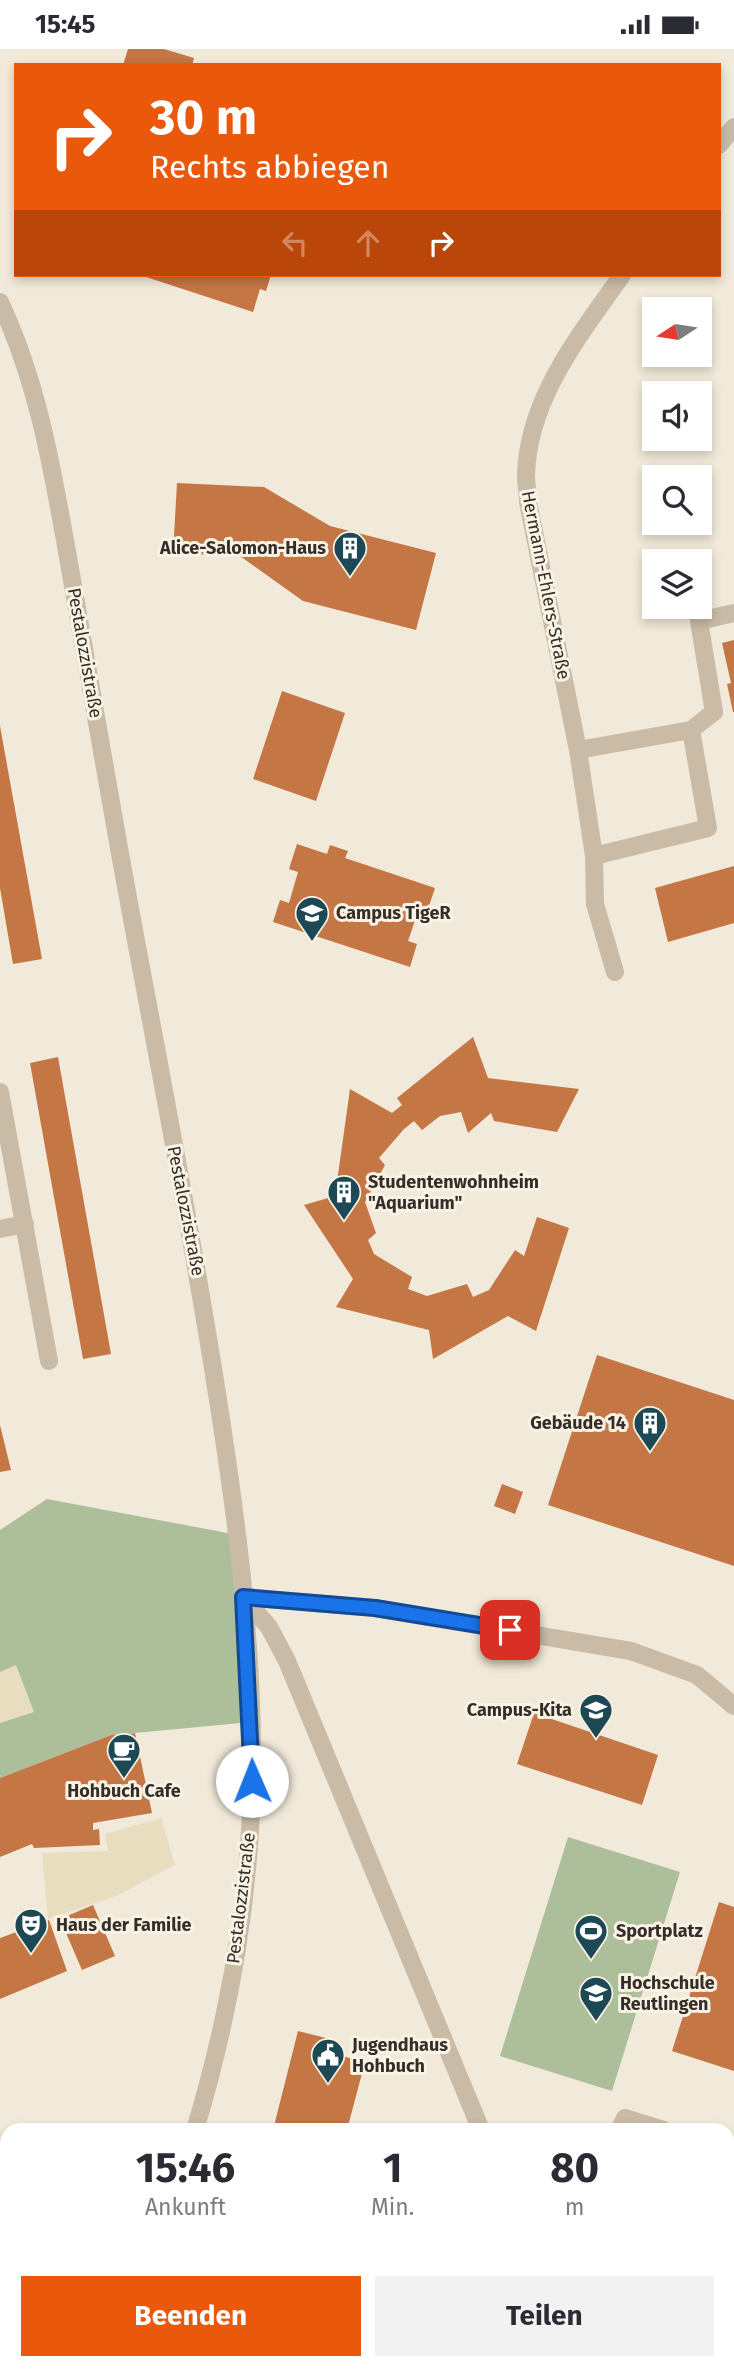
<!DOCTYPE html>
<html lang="de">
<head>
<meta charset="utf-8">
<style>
  :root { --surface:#fff; --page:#f2f2f3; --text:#2b2b33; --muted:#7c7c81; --accent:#ea580c }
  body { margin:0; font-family:"Fira Sans",sans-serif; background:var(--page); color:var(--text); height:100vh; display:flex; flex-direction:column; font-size:26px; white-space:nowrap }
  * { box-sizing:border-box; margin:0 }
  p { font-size:23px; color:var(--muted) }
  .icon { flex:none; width:38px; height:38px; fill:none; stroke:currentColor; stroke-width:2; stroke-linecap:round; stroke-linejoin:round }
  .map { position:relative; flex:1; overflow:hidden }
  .drawer { position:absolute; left:0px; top:2074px; width:735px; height:247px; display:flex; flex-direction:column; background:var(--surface); border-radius:21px 21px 0 0; box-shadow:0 4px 10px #0003 }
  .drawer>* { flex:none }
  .top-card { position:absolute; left:14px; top:14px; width:707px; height:214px; border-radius:0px; box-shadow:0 4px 10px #0003; background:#ea580c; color:#fff; overflow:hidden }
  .needle { width:46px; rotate:258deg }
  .fabs { position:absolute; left:642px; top:248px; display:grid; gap:14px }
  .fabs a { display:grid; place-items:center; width:70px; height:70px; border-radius:0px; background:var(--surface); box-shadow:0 4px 10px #0003; font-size:35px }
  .pin { position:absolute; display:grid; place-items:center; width:60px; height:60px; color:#fff; margin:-30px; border-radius:14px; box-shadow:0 4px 10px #0006 }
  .me { position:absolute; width:77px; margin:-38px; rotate:359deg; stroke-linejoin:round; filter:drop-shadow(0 0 5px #0008) }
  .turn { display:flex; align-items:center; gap:24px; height:147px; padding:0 21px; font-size:32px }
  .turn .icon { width:91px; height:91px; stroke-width:2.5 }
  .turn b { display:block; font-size:49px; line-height:60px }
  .lanes { display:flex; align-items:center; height:66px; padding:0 21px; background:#0003; justify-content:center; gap:35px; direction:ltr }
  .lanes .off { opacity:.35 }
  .eta { display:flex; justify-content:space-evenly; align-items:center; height:119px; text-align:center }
  .eta b { font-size:42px; font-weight:700; line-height:49px }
  .button { display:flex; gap:14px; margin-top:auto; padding:14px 21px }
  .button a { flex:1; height:80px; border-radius:0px; background:var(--accent); color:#fff; font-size:28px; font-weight:700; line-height:80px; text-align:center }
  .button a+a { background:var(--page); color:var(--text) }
  .status { display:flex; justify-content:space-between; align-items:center; height:49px; padding:0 35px; background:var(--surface); direction:ltr }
  .status svg { height:19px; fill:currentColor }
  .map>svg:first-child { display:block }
</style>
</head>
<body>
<div class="status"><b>15:45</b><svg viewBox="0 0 49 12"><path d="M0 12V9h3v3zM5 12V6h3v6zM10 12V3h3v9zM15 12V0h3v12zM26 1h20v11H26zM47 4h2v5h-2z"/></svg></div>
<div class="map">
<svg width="734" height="2320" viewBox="0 0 734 2320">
  <rect width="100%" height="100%" fill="#f1e9d9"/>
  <path fill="#adbf9a" d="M 47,1450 L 238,1486 L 251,1673 L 135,1684 L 117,1690 L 114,1685 L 0,1729 L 0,1481 Z
    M 568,1788 L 680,1823 L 612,2042 L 500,2007 Z
    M 0,2220 L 7,2229 L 7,2314 L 58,2314 L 59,2320 L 0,2320 Z
    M 450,2314 L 597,2314 L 601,2320 L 454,2320 Z"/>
  <path fill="#e9ddc0" d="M 16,1616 L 34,1663 L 0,1674 L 0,1623 Z
    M 161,1769 L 175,1816 L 116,1847 L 48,1870 L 42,1804 L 108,1802 L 105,1785 Z"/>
  <path fill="#c47644" d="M 128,0 L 164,0 L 194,9 L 192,16 L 123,16 Z
    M 140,226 L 271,226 L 266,242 L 260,240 L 253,263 Z
    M 177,434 L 264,438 L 330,477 L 436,504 L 416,581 L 303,552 L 240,507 L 173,504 Z
    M 734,591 L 734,663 L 733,663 L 727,635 L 731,634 L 722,594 Z
    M 282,642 L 345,664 L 316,752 L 253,730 Z
    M 0,677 L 42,910 L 13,915 L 0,839 Z
    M 297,795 L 327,805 L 330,796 L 348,802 L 345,809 L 435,839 L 428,860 L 420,857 L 408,892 L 417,895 L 410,918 L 273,873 L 280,851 L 289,854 L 298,823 L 289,820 Z
    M 734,817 L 734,874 L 668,893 L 655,839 Z
    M 473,988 L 488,1029 L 579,1040 L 557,1083 L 494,1072 L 491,1064 L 468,1084 L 461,1063 L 440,1067 L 422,1081 L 414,1072 L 404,1080 L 379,1109 L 385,1116 L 365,1153 L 376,1184 L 368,1191 L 374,1205 L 412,1228 L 408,1240 L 427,1247 L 467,1235 L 473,1248 L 489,1241 L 515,1201 L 524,1207 L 537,1168 L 569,1179 L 536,1282 L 508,1267 L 433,1310 L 429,1281 L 336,1258 L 353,1230 L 304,1156 L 335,1147 L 350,1040 L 392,1064 L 402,1056 L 397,1049 Z
    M 58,1008 L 111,1305 L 83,1310 L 30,1014 Z
    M 597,1306 L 734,1351 L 734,1517 L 548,1456 Z
    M 0,1376 L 11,1421 L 0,1423 Z
    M 502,1435 L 523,1443 L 515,1465 L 494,1457 Z
    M 534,1664 L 658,1706 L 642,1756 L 517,1715 Z
    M 135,1684 L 152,1764 L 93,1774 L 93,1781 L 99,1780 L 100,1796 L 34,1799 L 32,1795 L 0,1808 L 0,1729 L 114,1685 L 117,1690 Z
    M 719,1853 L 734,1858 L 734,2022 L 672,2002 Z
    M 93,1856 L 115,1907 L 82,1921 L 60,1870 Z
    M 49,1871 L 67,1922 L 0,1950 L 0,1889 Z
    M 298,1982 L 334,1991 L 331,2004 L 365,2013 L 347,2081 L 273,2081 Z
    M 0,2148 L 7,2153 L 7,2205 L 0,2201 Z
    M 728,2177 L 734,2179 L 734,2245 L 728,2243 Z"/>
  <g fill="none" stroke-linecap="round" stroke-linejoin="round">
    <path stroke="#c9bba6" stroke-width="18" d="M 719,96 L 734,78
      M 0,253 C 39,336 53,424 69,514 C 86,609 103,704 119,799 C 151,977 187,1154 215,1332 C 236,1463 254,1598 252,1731 C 250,1849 229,1968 195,2081
      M 691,681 L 714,663 L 699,572 L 734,564
      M 578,701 L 691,681 L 708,779 L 594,807
      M 615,923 L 595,855 L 594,807 L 578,701 L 528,453 C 528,444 526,435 526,426 C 528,349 580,286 622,226
      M 0,1043 L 49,1312
      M 0,1180 L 25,1175
      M 243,1548 L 269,1578 L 287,1612 L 481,2081
      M 243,1548 L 375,1559 L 631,1602 L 697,1626 L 734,1657
      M 619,2081 L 625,2069 L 664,2081
      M 728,2100 L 734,2101
      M 75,2320 L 80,2314"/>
  </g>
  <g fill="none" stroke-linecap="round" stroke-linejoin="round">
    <defs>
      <path id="route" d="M 252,1732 L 243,1548 L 375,1559 L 510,1581"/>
    </defs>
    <use href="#route" stroke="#114b97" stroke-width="18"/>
    <use href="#route" stroke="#1a73e8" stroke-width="12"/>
  </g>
  <defs>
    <symbol id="building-pin" viewBox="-11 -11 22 30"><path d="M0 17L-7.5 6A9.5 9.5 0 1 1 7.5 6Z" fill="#1d4955" stroke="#f9f3e5"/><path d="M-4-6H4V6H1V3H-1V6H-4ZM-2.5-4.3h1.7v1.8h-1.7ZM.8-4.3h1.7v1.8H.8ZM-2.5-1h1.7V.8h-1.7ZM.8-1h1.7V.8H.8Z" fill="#fff"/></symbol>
    <symbol id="school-pin" viewBox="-11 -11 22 30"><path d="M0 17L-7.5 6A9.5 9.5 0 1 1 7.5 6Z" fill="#1d4955" stroke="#f9f3e5"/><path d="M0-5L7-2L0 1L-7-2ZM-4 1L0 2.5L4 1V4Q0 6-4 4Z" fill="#fff"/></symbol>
    <symbol id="cafe-pin" viewBox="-11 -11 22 30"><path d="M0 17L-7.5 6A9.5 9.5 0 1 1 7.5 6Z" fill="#1d4955" stroke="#f9f3e5"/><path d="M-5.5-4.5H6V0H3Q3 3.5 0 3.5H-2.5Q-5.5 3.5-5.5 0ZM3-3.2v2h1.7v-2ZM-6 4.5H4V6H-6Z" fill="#fff"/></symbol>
    <symbol id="theatre-pin" viewBox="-11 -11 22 30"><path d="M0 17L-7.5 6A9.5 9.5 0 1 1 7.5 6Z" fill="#1d4955" stroke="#f9f3e5"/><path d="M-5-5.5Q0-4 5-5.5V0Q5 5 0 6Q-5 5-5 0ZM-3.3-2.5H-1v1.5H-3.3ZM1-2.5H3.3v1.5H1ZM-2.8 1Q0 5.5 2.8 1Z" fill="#fff"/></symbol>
    <symbol id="stadium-pin" viewBox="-11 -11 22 30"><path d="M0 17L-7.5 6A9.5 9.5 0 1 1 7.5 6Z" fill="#1d4955" stroke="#f9f3e5"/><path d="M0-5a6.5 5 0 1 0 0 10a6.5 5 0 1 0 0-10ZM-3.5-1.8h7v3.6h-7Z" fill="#fff"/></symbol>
    <symbol id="university-pin" viewBox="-11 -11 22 30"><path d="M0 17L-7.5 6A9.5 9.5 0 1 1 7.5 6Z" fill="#1d4955" stroke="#f9f3e5"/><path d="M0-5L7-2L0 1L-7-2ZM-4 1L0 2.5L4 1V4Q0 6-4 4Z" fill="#fff"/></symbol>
    <symbol id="civic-pin" viewBox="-11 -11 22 30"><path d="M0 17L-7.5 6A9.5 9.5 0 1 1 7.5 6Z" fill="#1d4955" stroke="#f9f3e5"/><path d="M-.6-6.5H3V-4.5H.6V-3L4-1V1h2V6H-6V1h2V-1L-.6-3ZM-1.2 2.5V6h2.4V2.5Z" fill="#fff"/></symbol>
  </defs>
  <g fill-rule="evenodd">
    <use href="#building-pin" x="331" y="480" width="38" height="52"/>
    <use href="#school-pin" x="293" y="845" width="38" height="52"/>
    <use href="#building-pin" x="325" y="1124" width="38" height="52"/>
    <use href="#building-pin" x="631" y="1355" width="38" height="52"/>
    <use href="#school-pin" x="577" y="1642" width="38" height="52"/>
    <use href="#cafe-pin" x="105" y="1682" width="38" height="52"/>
    <use href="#theatre-pin" x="12" y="1857" width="38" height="52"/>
    <use href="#stadium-pin" x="572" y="1863" width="38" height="52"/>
    <use href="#university-pin" x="577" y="1925" width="38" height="52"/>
    <use href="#civic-pin" x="309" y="1987" width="38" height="52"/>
  </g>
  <g text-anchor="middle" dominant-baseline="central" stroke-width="6" stroke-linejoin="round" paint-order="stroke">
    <g font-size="18" font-weight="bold" fill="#352d27" stroke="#f9f3e5" text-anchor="start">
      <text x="326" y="499" text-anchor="end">Alice-Salomon-Haus</text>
      <text x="336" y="864">Campus TigeR</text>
      <text x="368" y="1133">Studentenwohnheim<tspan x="368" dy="21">"Aquarium"</tspan></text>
      <text x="626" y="1374" text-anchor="end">Gebäude 14</text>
      <text x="572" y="1661" text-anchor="end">Campus-Kita</text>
      <text x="124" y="1742" text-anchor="middle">Hohbuch Cafe</text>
      <text x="56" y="1876">Haus der Familie</text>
      <text x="616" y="1882">Sportplatz</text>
      <text x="620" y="1934">Hochschule<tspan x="620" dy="21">Reutlingen</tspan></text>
      <text x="352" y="1996">Jugendhaus<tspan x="352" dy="21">Hohbuch</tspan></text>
    </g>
    <g font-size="18" fill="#352d27" stroke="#f9f3e5">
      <text transform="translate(546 536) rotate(79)">Hermann-Ehlers-Straße</text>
      <text transform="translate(85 604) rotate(80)">Pestalozzistraße</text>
      <text transform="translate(186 1162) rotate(79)">Pestalozzistraße</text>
      <text transform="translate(241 1849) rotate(-83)">Pestalozzistraße</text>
    </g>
  </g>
</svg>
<div class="fabs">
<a><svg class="needle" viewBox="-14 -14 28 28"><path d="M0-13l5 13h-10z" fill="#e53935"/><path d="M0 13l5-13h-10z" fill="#7c7c81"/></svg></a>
<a><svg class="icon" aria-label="sound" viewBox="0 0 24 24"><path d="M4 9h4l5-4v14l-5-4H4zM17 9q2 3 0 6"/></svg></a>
<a><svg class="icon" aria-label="search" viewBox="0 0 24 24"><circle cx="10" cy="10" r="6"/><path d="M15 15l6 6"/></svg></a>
<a><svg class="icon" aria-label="layers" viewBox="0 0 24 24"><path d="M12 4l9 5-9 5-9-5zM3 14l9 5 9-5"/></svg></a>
</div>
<div class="pin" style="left:510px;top:1581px;background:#d93025"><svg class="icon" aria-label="arrive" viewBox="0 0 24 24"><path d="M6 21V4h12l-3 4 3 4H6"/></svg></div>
<svg class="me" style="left:252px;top:1732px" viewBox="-20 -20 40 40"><circle r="19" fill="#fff"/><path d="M0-13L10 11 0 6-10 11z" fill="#1a73e8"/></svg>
<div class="top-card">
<div class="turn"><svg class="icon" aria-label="right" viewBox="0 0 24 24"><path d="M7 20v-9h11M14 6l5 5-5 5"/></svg><div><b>30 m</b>Rechts abbiegen</div></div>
<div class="lanes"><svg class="icon off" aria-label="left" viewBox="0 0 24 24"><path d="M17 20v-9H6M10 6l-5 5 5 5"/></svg><svg class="icon off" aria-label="ahead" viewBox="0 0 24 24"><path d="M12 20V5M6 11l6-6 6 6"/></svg><svg class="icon" aria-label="right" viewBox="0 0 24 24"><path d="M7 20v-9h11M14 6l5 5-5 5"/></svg></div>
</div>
<section class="drawer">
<div class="eta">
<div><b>15:46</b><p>Ankunft</p></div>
<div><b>1</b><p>Min.</p></div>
<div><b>80</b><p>m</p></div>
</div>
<div class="button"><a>Beenden</a><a>Teilen</a></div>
</section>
</div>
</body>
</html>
